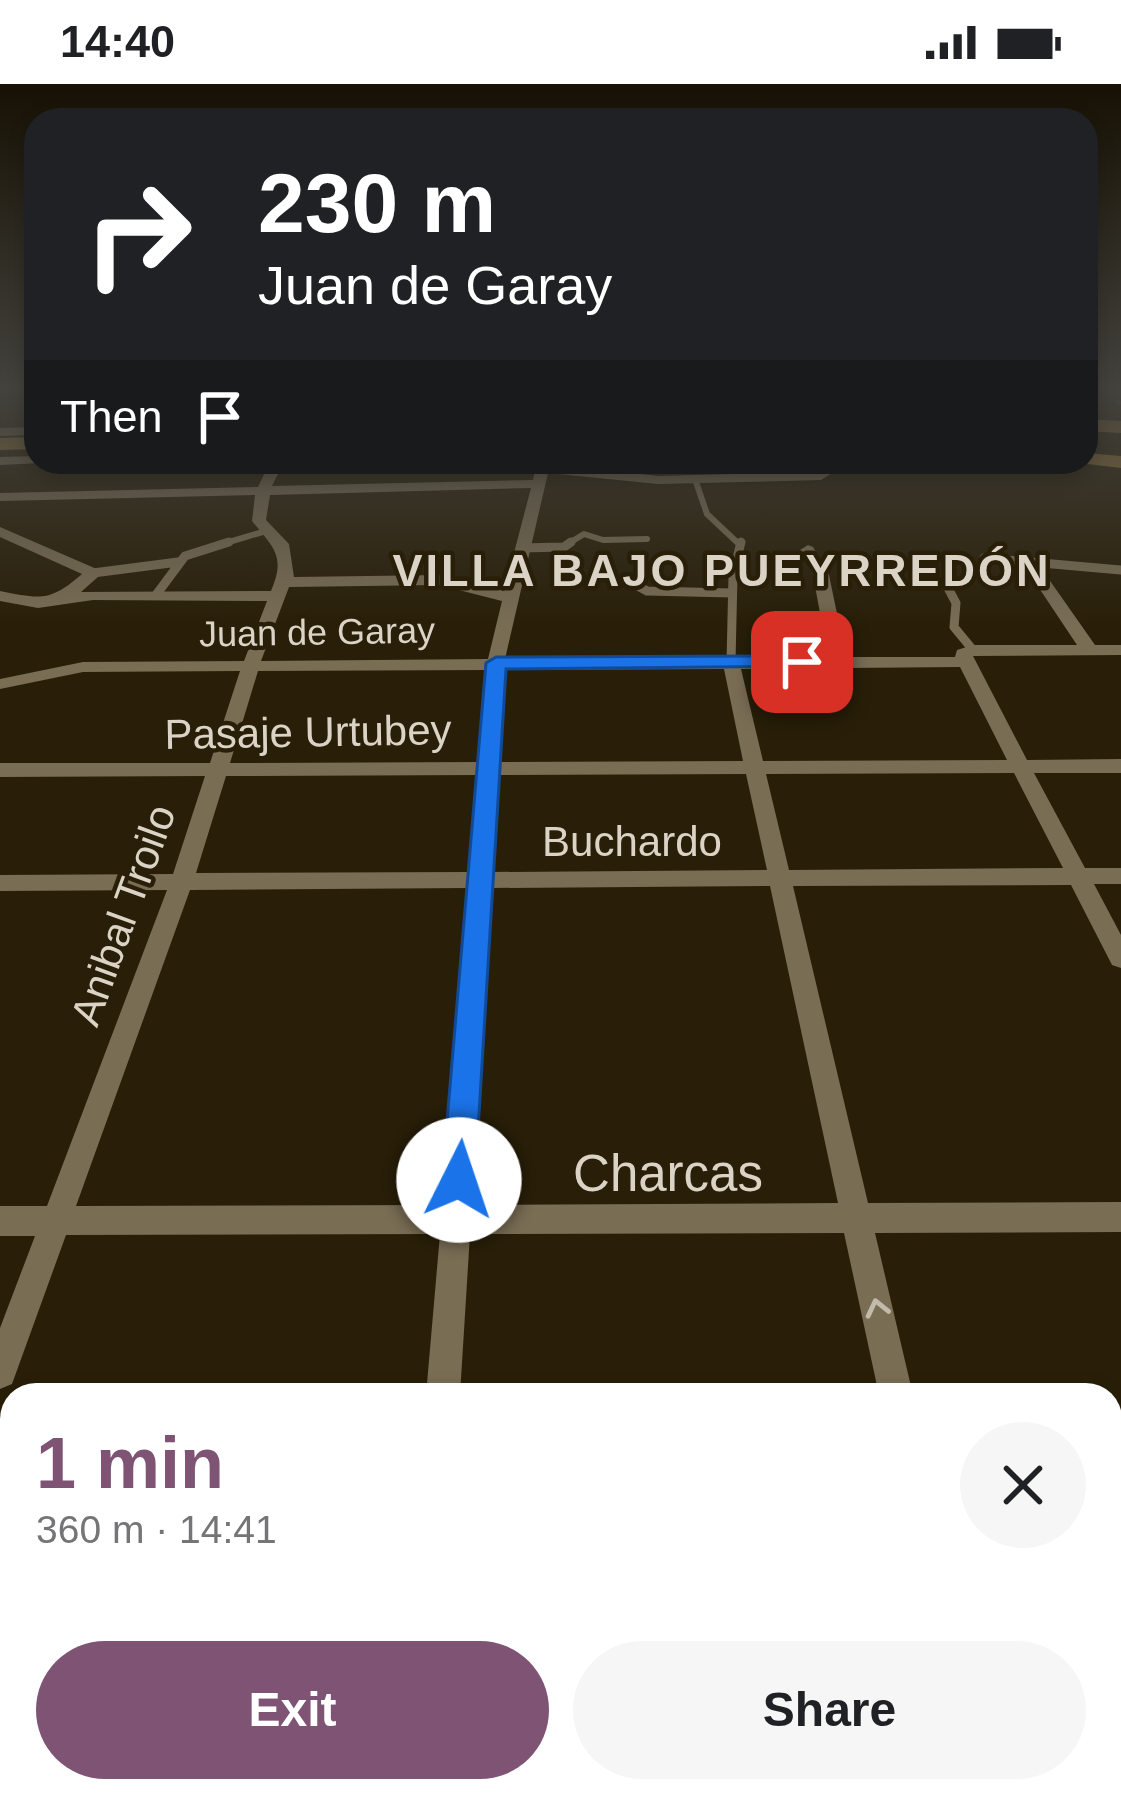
<!DOCTYPE html>
<html lang="en">
<head>
<meta charset="utf-8">
<style>
  :root { --surface:#fff; --page:#f6f6f6; --text:#202124; --muted:#757577; --accent:#7f5374 }
  body { margin:0; font-family:Helvetica,sans-serif; background:var(--page); color:var(--text); height:100vh; display:flex; flex-direction:column; font-size:45px; white-space:nowrap }
  * { box-sizing:border-box; margin:0 }
  p { font-size:39px; color:var(--muted) }
  .icon { flex:none; width:66px; height:66px; fill:none; stroke:currentColor; stroke-width:2; stroke-linecap:round; stroke-linejoin:round }
  .map { position:relative; flex:1; overflow:hidden }
  .panel { position:absolute; left:0px; top:1299px; width:1122px; height:420px; display:flex; flex-direction:column; background:var(--surface); border-radius:36px 36px 0 0; box-shadow:0 6px 18px #0003 }
  .panel>* { flex:none }
  .top-card { position:absolute; left:24px; top:24px; width:1074px; height:366px; border-radius:36px; box-shadow:0 6px 18px #0003; background:#202124; color:#fff; overflow:hidden }
  .pin { position:absolute; display:grid; place-items:center; width:102px; height:102px; color:#fff; margin:-51px; border-radius:24px; box-shadow:0 6px 18px #0006 }
  .me { position:absolute; width:132px; margin:-66px; rotate:4deg; stroke-linejoin:round; filter:drop-shadow(0 0 9px #0008) }
  .turn { display:flex; align-items:center; gap:42px; height:252px; padding:0 36px; font-size:54px }
  .turn .icon { width:156px; height:156px; stroke-width:2.5 }
  .turn b { display:block; font-size:84px; line-height:102px }
  .then { display:flex; align-items:center; height:114px; padding:0 36px; background:#0003; gap:24px; font-size:45px }
  .round { display:grid; place-items:center; flex:none; width:126px; height:126px; border-radius:63px; background:var(--page) }
  .summary { display:flex; align-items:center; justify-content:space-between; height:204px; padding:0 36px }
  h1 { font-size:72px; font-weight:700; line-height:90px; color:var(--accent) }
  .action { display:flex; gap:24px; margin-top:auto; padding:24px 36px }
  .action a { flex:1; height:138px; border-radius:72px; background:var(--accent); color:#fff; font-size:48px; font-weight:700; line-height:138px; text-align:center }
  .action a+a { background:var(--page); color:var(--text) }
  .status { display:flex; justify-content:space-between; align-items:center; height:84px; padding:0 60px; background:var(--surface); direction:ltr }
  .status svg { height:33px; fill:currentColor }
  .map>svg:first-child { display:block }
</style>
</head>
<body>
<div class="status"><b>14:40</b><svg viewBox="0 0 49 12"><path d="M0 12V9h3v3zM5 12V6h3v6zM10 12V3h3v9zM15 12V0h3v12zM26 1h20v11H26zM47 4h2v5h-2z"/></svg></div>
<div class="map">
<svg width="1121" height="1719" viewBox="0 0 1121 1719">
  <rect width="100%" height="100%" fill="#291f08"/>
  <g fill="none" stroke-linecap="round" stroke-linejoin="round">
    <path stroke="#69604c" stroke-width="3" stroke-dasharray="4.5 4.5" stroke-linecap="butt" d="M 1121,309 L 1117,317 L 1121,321"/>
    <path stroke="#796d54" stroke-width="6" d="M 695,395 L 707,430 L 740,461
      M 219,461 L 266,447
      M 566,461 L 584,450 L 603,456 L 647,455"/>
    <path stroke="#796d54" stroke-width="9" d="M 521,464 L 564,463 L 571,458
      M 984,474 L 1121,486
      M 93,489 L 178,478
      M 627,496 L 647,507 L 732,509
      M 948,504 L 956,519 L 954,543 L 973,566
      M 156,511 L 185,472 L 229,458
      M 731,578 L 733,491 L 741,458"/>
    <path fill="#796d54" fill-rule="evenodd" d="M 36,343 L 36,351 L 0,352 L 0,344 Z
      M 36,372 L 36,378 L 41,379 L 0,381 L 0,373 Z
      M 270,378 L 284,378 L 272,402 L 533,396 L 537,378 L 658,392 L 818,388 L 812,378 L 826,378 L 832,389 L 821,396 L 658,400 L 548,389 L 505,575 L 828,573 L 813,491 L 800,466 L 808,461 L 813,463 L 829,491 L 846,573 L 955,573 L 957,566 L 973,561 L 1077,561 L 1021,477 L 1034,474 L 1095,561 L 1121,561 L 1121,571 L 973,572 L 1027,676 L 1121,675 L 1121,689 L 1034,689 L 1085,784 L 1121,784 L 1121,800 L 1094,800 L 1121,851 L 1121,884 L 1112,881 L 1071,801 L 793,802 L 868,1119 L 1121,1118 L 1121,1148 L 875,1149 L 913,1311 L 879,1311 L 844,1149 L 470,1150 L 460,1311 L 426,1311 L 440,1150 L 66,1151 L 12,1300 L 0,1305 L 0,1244 L 35,1152 L 0,1152 L 0,1122 L 47,1122 L 167,806 L 0,807 L 0,791 L 173,790 L 205,692 L 0,693 L 0,679 L 210,679 L 240,587 L 83,588 L 0,605 L 0,595 L 83,578 L 244,577 L 267,517 L 93,516 L 38,524 L 0,517 L 0,507 C 41,515 50,518 82,490 L 0,453 L 0,443 L 99,486 L 99,492 L 81,508 L 271,507 C 286,472 274,464 252,437 L 255,411 L 0,417 L 0,409 L 258,403 ZM 531,404 L 504,507 L 441,491 L 294,493 L 289,460 L 266,436 L 270,411 ZM 439,501 L 502,517 L 488,575 L 261,577 L 289,503 ZM 960,583 L 1007,676 L 763,677 L 741,585 ZM 724,585 L 743,677 L 499,678 L 505,586 ZM 487,586 L 479,678 L 230,679 L 258,587 ZM 1014,689 L 1063,784 L 789,786 L 766,690 ZM 746,690 L 767,786 L 492,788 L 498,691 ZM 478,691 L 470,788 L 196,789 L 226,692 ZM 770,802 L 838,1119 L 472,1121 L 491,804 ZM 468,804 L 442,1121 L 76,1122 L 190,806 Z
      M 1110,1683 L 1121,1683 L 1121,1719 L 1095,1719 L 1090,1707 L 1110,1707 Z
      M 0,1689 L 12,1689 L 12,1707 L 581,1707 L 576,1719 L 0,1719 Z
      M 965,1707 L 1007,1707 L 1009,1719 L 967,1719 Z"/>
    <path fill="#99773a" fill-rule="evenodd" d="M 1086,335 L 1121,337 L 1121,349 L 1086,347 Z
      M 36,353 L 36,365 L 0,366 L 0,354 Z
      M 1086,369 L 1121,372 L 1121,384 L 1079,379 L 1086,378 Z"/>
  </g>
  <defs><path id="oneway-chevron" d="M-2-3.5L2.5 0L-2 3.5" fill="none" stroke-width="1.6" stroke-linecap="round" stroke-linejoin="round" transform="scale(3)"/></defs>
  <use stroke="#c2baaa" href="#oneway-chevron" transform="translate(877 1224) rotate(-103)"/>
  <linearGradient id="sky" x2="0" y2="1"><stop stop-color="#171104"/><stop offset="0.56" stop-color="#43423d"/><stop offset="1" stop-color="#43423d" stop-opacity="0"/></linearGradient>
  <rect width="1121" height="543" fill="url(#sky)"/>
  <path fill="#1a73e8" stroke="#114b97" stroke-width="3" d="M 802,572 L 809,574 L 809,582 L 506,585 L 475,1096 L 470,1107 L 459,1112 L 447,1107 L 442,1096 L 486,579 L 496,573 Z"/>
  <g text-anchor="middle" dominant-baseline="central" stroke-width="9" stroke-linejoin="round" paint-order="stroke">
    <g font-size="36" fill="#dad3c6" stroke="#291f08">
      <text transform="translate(317 548) rotate(-1)">Juan de Garay</text>
    </g>
    <g font-size="42" fill="#dad3c6" stroke="#291f08">
      <text transform="translate(308 648) rotate(-1)">Pasaje Urtubey</text>
      <text x="632" y="757">Buchardo</text>
      <text transform="translate(123 831) rotate(-70)">Anibal Troilo</text>
    </g>
    <g font-size="45" font-weight="bold" letter-spacing="3" fill="#dad3c6" stroke="#291f08">
      <text x="722" y="486">VILLA BAJO PUEYRREDÓN</text>
    </g>
    <g font-size="51" fill="#dad3c6" stroke="#291f08">
      <text x="668" y="1089">Charcas</text>
    </g>
  </g>
</svg>
<div class="pin" style="left:802px;top:578px;background:#d93025"><svg class="icon" aria-label="arrive" viewBox="0 0 24 24"><path d="M6 21V4h12l-3 4 3 4H6"/></svg></div>
<svg class="me" style="left:459px;top:1096px" viewBox="-20 -20 40 40"><circle r="19" fill="#fff"/><path d="M0-13L10 11 0 6-10 11z" fill="#1a73e8"/></svg>
<div class="top-card">
<div class="turn"><svg class="icon" aria-label="right" viewBox="0 0 24 24"><path d="M7 20v-9h11M14 6l5 5-5 5"/></svg><div><b>230 m</b>Juan de Garay</div></div>
<div class="then">Then<svg class="icon" aria-label="arrive" viewBox="0 0 24 24"><path d="M6 21V4h12l-3 4 3 4H6"/></svg></div>
</div>
<section class="panel">
<div class="summary"><div><h1>1 min</h1><p>360 m · 14:41</p></div><a class="round"><svg class="icon" aria-label="close" viewBox="0 0 24 24"><path d="M6 6l12 12M18 6L6 18"/></svg></a></div>
<div class="action"><a>Exit</a><a>Share</a></div>
</section>
</div>
</body>
</html>
